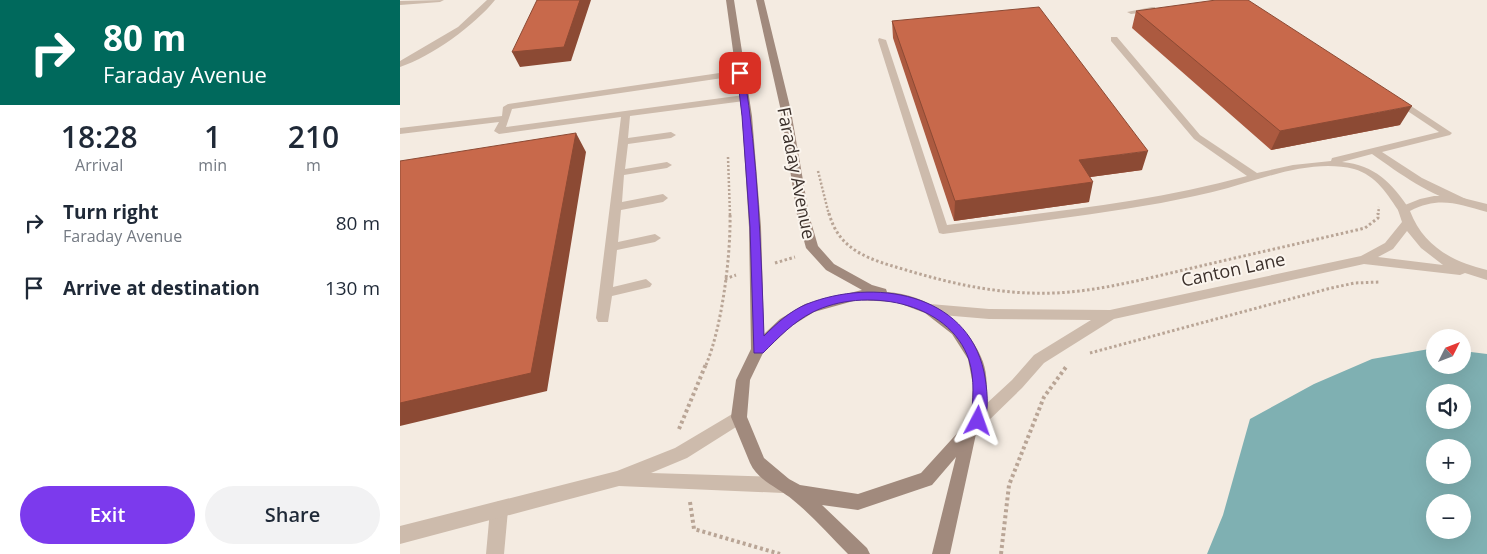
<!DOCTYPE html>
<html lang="en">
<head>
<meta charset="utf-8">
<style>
  :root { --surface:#fff; --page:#f2f2f3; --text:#1f2937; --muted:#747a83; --accent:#7c3aed }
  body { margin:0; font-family:"Open Sans",sans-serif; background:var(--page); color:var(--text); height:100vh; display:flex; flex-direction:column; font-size:19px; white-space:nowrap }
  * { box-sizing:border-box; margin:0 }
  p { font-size:16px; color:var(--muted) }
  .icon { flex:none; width:28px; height:28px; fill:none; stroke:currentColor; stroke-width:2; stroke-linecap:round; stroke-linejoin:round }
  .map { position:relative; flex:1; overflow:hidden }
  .sheet { display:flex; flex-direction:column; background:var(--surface); width:400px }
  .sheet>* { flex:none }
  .banner { background:#00695c; color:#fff; overflow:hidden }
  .needle { width:32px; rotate:48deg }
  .controls { position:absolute; left:1026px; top:329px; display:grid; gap:10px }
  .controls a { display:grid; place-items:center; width:45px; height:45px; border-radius:50%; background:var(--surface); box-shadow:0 5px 20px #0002; font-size:25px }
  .pin { position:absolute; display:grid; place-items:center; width:42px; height:42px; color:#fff; margin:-21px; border-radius:10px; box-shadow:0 2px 8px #0006 }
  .me { position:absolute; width:55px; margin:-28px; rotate:4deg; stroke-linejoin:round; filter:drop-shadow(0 0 4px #0008) }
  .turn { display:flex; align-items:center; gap:18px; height:105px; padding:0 20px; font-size:22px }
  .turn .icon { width:65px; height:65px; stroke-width:2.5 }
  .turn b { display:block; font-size:35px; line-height:42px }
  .eta { display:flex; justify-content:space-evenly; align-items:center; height:85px; text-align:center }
  .eta b { font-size:30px; font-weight:600; line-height:35px }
  .button { display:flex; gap:10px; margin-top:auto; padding:10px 20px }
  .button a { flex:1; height:58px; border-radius:30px; background:var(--accent); color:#fff; font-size:20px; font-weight:600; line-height:58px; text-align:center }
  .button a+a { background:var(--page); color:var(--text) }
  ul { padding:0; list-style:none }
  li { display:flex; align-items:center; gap:15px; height:65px; padding:0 20px }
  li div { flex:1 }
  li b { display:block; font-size:19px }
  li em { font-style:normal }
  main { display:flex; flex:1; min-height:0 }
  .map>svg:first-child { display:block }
</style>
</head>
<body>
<main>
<section class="sheet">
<div class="banner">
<div class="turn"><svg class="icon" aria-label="right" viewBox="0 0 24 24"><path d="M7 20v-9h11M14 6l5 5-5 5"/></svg><div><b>80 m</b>Faraday Avenue</div></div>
</div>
<div class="eta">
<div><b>18:28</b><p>Arrival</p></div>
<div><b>1</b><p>min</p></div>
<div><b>210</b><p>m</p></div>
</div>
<ul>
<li><svg class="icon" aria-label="right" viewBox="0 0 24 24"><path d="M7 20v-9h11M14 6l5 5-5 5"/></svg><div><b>Turn right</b><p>Faraday Avenue</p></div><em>80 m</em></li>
<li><svg class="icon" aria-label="arrive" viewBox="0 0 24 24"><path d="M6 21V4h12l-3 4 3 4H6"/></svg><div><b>Arrive at destination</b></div><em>130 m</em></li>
</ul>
<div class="button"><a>Exit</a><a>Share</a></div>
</section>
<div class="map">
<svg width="1087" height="554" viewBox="0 0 1087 554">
  <rect width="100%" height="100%" fill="#f4ebe1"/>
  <path fill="#7fb0b2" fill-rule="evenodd" d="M 1035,348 L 1035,365 L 1062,365 L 1063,351 L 1087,354 L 1087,554 L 807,554 L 823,515 L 850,419 L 914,384 L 972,359 ZM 1035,392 L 1062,392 L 1062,420 L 1035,420 ZM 1035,448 L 1062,448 L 1062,475 L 1035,475 ZM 1035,502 L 1062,502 L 1062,530 L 1035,530 Z"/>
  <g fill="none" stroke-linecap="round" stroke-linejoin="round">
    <path stroke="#b9a596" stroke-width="2.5" stroke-dasharray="2 2" stroke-linecap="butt" d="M 328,157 L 330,215
      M 418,171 L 429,215
      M 978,215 L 979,207"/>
    <path stroke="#b9a596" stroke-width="3" stroke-dasharray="2.5 2.5" stroke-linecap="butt" d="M 429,213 C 439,252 472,260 506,270 C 556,285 603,295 655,293 C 700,291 744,279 788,269 C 847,255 906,242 965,228 L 978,218 L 978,213
      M 375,263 L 395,257
      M 325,279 L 336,275
      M 690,353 L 931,288 L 955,283 L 980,282
      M 306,365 C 322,327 331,255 330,213"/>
    <path stroke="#b9a596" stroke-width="4" stroke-dasharray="3 3" stroke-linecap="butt" d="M 279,429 L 306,364
      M 290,502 L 294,529 L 380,554
      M 601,554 L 609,485 L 644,397 L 666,367"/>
    <path fill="#cdbbac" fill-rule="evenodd" d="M 44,0 L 40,2 L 0,5 L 0,1 Z
      M 87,0 L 95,0 C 75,25 31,57 0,67 L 0,61 L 58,27 Z
      M 752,7 L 755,7 L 755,11 L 731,14 L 727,12 Z
      M 711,37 L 717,37 L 800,135 L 857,173 L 893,165 L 931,161 L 932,158 L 1039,132 L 991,100 L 999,98 L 1052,133 L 1050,135 L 982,152 L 1022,178 L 1070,201 L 1064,205 C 1031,196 1000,174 972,154 L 942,162 C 975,165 992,183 1010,210 L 1008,213 L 1000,213 C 988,195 976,175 954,169 C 913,159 867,177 828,188 C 806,194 784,198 761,203 C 689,216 616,224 543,234 L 539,233 L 478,40 L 479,38 L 486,40 L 547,225 C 648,212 749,203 847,176 L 794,139 L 711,41 Z
      M 340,70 L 343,71 L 343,75 L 112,109 L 106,127 L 344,95 L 349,98 L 344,101 L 230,116 L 228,138 L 271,132 L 276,135 L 271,138 L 228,144 L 225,169 L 267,162 L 272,165 L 267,168 L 224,175 L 222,202 L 263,194 L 268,198 L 263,202 L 221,210 L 218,242 L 255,234 L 261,238 L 255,242 L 217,250 L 213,287 L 246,279 L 252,284 L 250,287 L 212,296 L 208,322 L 198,322 L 196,318 L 221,117 L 99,134 L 94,131 L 99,122 L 0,134 L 0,128 L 102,116 L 103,107 L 108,104 Z
      M 99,501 L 105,504 L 108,510 L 104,554 L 86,554 L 90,510 L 93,504 Z"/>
    <path fill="#cdbbac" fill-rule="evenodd" d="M 1034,196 L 1055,196 L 1087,204 L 1087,212 C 1058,204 1039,196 1010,211 C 1023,246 1053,262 1087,270 L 1087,280 L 1065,273 L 1060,275 L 964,264 L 714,319 L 644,363 L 622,388 L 583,426 L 578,428 L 573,426 L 570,421 L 573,416 L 612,380 L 634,355 L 691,320 L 589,319 L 530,314 L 525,313 L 523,309 L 525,305 L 530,304 L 589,309 L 710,310 L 961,256 L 985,243 L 1002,222 L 998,210 L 1000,207 L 1020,199 ZM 1007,231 L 1021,248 L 1043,265 L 978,257 L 993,249 Z
      M 339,410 L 344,412 L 347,417 L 344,422 L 287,458 L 251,473 L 383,477 L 389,479 L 391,485 L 389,491 L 383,493 L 219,486 L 0,544 L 0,526 L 217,471 L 275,448 Z"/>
    <path fill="#a18a7d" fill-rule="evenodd" d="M 326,0 L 334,0 L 352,116 L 361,227 L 364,334 L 380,319 L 405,304 L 462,290 L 426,270 L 406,248 L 397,215 L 381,111 L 356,0 L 364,0 L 391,111 L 409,215 L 418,246 L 434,264 L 472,285 L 486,289 L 487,292 C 526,294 566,321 581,357 C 587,369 587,385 587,398 C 586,413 586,422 576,434 L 550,554 L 532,554 L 556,457 L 532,485 L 526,487 L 458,510 L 422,505 L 467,548 L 470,554 L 448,554 C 430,536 413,516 393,500 C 379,488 358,481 350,463 L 331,417 L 336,380 L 351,349 L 349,227 L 342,116 ZM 457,300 L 496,302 L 525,313 L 552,334 L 568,359 L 573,385 L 571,418 L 521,473 L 458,494 L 400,485 L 389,479 L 364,458 L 347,417 L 350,380 L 363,353 L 390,327 L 414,312 Z"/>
  </g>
  <path fill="#ac5a40" d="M 736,11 L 1000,125 L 871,150 L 732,28 Z
    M 492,21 L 742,170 L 690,177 L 689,202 L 554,221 L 493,38 Z"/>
  <path fill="#8c4a34" d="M 180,0 L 191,0 L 171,61 L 120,67 L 112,52 Z
    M 1012,106 L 1000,125 L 871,150 L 880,131 Z
    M 176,133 L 186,152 L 147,391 L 0,426 L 0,403 Z
    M 748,151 L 742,170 L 676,179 L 679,160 Z
    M 693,182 L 689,202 L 554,221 L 555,201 Z"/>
  <path fill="#c8694b" stroke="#8c4a34" d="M 137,0 L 180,0 L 164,47 L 112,52 Z
    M 816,0 L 848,0 L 1012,106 L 880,131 L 736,11 Z
    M 639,7 L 748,151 L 679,160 L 693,182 L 555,201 L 492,21 Z
    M 176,133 L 131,373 L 0,403 L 0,161 Z"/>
  <path fill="#7c3aed" stroke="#51269a" d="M 340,70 L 344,73 C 358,160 361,248 364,336 C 377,323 390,311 407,304 C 473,278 567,292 584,372 C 587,387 590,411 583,425 L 578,427 L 573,425 L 571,421 C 573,400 575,380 569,360 C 549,300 463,287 413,312 C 393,322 378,338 363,353 L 354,353 L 350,227 L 342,116 L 337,73 Z"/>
  <g text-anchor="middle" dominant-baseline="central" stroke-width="4" stroke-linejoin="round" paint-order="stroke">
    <g font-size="18" fill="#3b302b" stroke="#fbf5ee">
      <text transform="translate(397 173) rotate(79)">Faraday Avenue</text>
      <text transform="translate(833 269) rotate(-12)">Canton Lane</text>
    </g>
  </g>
</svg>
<div class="controls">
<a><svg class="needle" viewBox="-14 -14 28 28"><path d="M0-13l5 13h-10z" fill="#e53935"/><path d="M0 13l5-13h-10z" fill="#747a83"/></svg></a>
<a><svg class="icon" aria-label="sound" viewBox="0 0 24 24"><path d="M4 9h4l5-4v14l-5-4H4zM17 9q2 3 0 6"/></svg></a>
<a>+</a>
<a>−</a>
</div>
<div class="pin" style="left:340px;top:73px;background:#d93025"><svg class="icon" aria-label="arrive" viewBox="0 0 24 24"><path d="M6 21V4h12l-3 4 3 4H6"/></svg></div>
<svg class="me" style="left:578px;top:421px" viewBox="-20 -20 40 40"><path d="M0-17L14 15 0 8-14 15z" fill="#7c3aed" stroke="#fff" stroke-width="4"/></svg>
</div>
</main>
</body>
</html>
